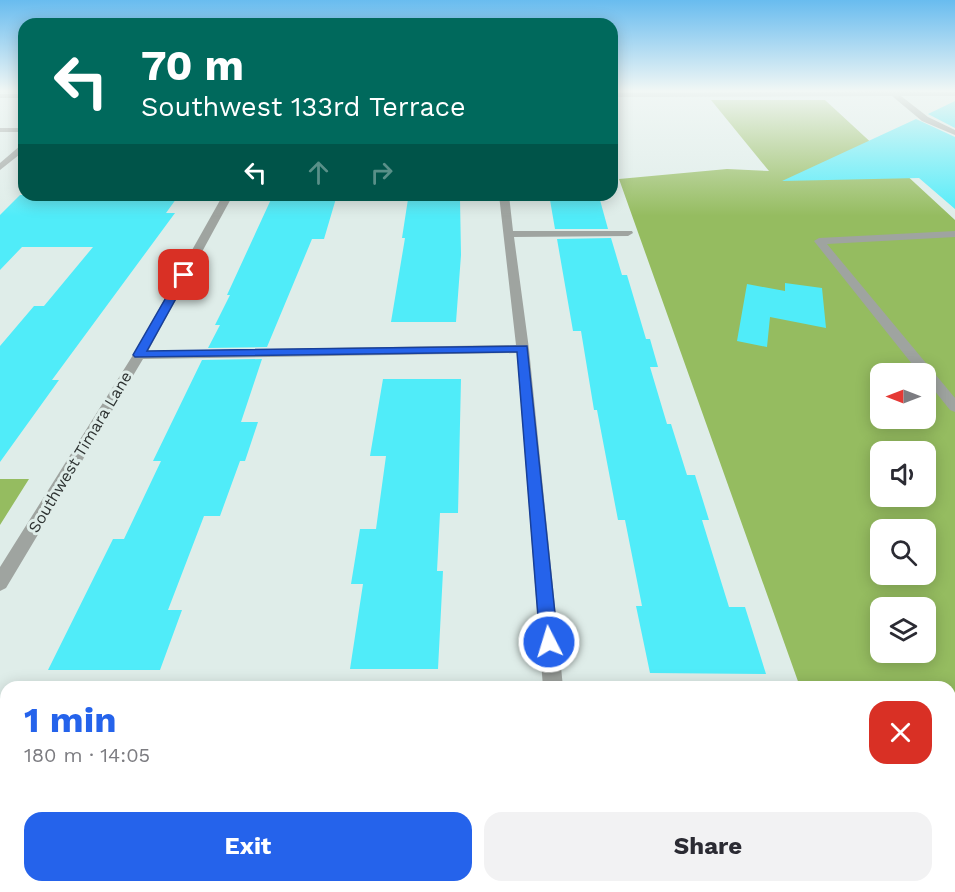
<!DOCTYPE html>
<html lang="en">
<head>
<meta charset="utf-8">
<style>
  :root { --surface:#fff; --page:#f2f2f3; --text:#2b2b33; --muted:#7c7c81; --accent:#2563eb }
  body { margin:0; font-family:"Work Sans",sans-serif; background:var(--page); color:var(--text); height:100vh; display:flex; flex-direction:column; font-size:22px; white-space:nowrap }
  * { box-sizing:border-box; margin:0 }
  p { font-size:20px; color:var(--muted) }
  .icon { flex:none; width:33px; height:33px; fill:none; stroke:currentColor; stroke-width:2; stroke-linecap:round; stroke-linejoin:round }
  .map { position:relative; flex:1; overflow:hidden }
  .drawer { position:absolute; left:0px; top:681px; width:956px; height:212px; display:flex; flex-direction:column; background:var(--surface); border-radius:18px 18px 0 0; box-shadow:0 3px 15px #0003 }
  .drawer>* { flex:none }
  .guide { position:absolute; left:18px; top:18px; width:600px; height:183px; border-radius:18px; box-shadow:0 3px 15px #0003; background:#00695c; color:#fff; overflow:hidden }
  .needle { width:39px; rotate:270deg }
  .tools { position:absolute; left:870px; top:363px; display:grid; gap:12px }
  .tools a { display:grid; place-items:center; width:66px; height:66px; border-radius:12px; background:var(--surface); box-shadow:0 3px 15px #0003; font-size:30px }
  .pin { position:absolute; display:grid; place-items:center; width:51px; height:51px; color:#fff; margin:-26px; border-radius:12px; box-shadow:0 3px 9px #0006 }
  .me { position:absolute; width:66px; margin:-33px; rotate:355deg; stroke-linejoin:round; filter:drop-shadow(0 0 4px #0008) }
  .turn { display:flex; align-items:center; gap:21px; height:126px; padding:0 24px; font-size:27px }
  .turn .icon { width:78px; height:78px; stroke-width:2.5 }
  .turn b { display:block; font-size:42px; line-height:51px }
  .lanes { display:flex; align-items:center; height:57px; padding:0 24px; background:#0003; justify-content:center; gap:30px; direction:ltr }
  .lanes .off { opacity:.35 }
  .round { display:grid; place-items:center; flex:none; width:63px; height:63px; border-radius:18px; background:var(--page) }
  .summary { display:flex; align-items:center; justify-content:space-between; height:102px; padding:0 24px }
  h1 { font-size:36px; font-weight:700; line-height:45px; color:var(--accent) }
  .action { display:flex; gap:12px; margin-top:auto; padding:12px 24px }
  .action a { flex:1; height:69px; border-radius:18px; background:var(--accent); color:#fff; font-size:24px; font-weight:700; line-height:69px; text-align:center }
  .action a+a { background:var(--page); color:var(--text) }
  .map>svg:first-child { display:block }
</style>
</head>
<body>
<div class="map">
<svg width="955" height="892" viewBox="0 0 955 892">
  <rect width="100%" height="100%" fill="#dfede9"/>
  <path fill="#95bc60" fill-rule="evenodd" d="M 711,100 L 825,100 L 955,220 L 955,892 L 616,892 L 615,887 L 950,886 L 950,687 L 800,687 L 619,179 L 727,169 L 769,171 ZM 880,374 L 926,374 L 926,418 L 880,418 ZM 880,452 L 926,452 L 926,496 L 880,496 ZM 880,530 L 926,530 L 926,574 L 880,574 ZM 880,608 L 926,608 L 926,652 L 880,652 Z
    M 0,479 L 29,479 L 0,525 Z
    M 0,702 L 6,702 L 6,886 L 489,886 L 489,892 L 0,892 Z"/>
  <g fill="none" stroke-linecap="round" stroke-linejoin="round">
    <path fill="#4cc9fa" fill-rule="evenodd" d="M 0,823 L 6,823 L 6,839 L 0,839 Z"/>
  </g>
  <path fill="#50ecf9" d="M 955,101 L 955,128 L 928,114 Z
    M 916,119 L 955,137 L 955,209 L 919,178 L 782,181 Z
    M 20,195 L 179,195 L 166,213 L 175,213 L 52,380 L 59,380 L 0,462 L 0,346 L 34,306 L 44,306 L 93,247 L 22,247 L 0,270 L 0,215 Z
    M 273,195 L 337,195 L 324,239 L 312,239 L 267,347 L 208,348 L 220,325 L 215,325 L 230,295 L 227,295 Z
    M 408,199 L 460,199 L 461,255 L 456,322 L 391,322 L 405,238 L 402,238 Z
    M 550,200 L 600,200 L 608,229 L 555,229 Z
    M 611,238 L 622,275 L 627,275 L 646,339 L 650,339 L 658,367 L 650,367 L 667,424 L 671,424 L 687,475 L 695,475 L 709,520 L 702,520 L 729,607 L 745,607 L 766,674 L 650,673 L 636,606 L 642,606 L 625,520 L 618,520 L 597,410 L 594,410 L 581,331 L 573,331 L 557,239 Z
    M 785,283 L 822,288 L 826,328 L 770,317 L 767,347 L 737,341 L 747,284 L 785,291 Z
    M 262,359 L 241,422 L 258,422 L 245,461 L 240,461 L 220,516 L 204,516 L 168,610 L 182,610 L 160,670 L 48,670 L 113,539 L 124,539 L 161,461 L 153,461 L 202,360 Z
    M 383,379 L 461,379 L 458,513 L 440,513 L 437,571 L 443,571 L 438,669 L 350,669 L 363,584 L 351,584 L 360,529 L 376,529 L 386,456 L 370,456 Z"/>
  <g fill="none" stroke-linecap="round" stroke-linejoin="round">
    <path fill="#9fa4a0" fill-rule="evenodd" d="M 0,128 L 24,128 L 24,132 L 0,132 Z"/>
    <path fill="#9fa4a0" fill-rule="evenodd" d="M 892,91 L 955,92 L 955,96 L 901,96 L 928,117 L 955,130 L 955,135 L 922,121 L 892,96 L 612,97 L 612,93 Z
      M 0,94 L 24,94 L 24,98 L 0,98 Z
      M 21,145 L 24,145 L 24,151 L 0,170 L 0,163 Z
      M 223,195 L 233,195 L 148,351 L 516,345 L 499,195 L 509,195 L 513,231 L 632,231 L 633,233 L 628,236 L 514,237 L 529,349 L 563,687 L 543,687 L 517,353 L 143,359 L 6,588 L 0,591 L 0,567 L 133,355 Z
      M 955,231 L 955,237 L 827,244 L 955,398 L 955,412 L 950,410 L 926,380 L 926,374 L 920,374 L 814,241 L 819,238 Z
      M 559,886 L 584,886 L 585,892 L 559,892 Z"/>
  </g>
  <linearGradient id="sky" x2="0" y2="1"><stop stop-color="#69bcef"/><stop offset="0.42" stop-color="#f1f7f5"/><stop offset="1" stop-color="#f1f7f5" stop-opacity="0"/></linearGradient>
  <rect width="955" height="216" fill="url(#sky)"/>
  <path fill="#2563eb" stroke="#184099" stroke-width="1.5" d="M 184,272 L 189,275 L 147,351 L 527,346 L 558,642 L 555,647 L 549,650 L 543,647 L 540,642 L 517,352 L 135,357 L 133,355 L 179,275 Z"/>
  <g text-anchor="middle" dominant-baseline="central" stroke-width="6" stroke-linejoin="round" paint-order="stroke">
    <g font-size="16" fill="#2e3332" stroke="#dfede9">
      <text transform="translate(80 452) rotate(-59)">Southwest Timara Lane</text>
    </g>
  </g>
</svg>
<div class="tools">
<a><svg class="needle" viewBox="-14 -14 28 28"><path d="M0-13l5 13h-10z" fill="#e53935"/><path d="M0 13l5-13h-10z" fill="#7c7c81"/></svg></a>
<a><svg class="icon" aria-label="sound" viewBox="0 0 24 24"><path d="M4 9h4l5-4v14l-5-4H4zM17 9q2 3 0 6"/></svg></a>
<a><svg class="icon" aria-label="search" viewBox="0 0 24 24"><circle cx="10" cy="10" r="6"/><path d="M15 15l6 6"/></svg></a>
<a><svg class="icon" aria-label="layers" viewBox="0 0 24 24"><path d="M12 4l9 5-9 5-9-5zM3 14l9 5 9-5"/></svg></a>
</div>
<div class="pin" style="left:184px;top:275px;background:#d93025"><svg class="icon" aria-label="arrive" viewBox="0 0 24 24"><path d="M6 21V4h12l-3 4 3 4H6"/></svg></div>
<svg class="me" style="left:549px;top:642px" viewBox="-20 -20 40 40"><circle r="17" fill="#2563eb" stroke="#fff" stroke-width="3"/><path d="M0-11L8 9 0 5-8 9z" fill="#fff"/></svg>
<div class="guide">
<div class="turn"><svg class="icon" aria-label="left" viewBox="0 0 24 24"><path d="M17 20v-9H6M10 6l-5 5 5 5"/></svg><div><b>70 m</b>Southwest 133rd Terrace</div></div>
<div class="lanes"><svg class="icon" aria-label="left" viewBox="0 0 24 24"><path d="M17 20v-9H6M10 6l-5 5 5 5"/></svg><svg class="icon off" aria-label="ahead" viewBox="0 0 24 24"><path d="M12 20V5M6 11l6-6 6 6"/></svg><svg class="icon off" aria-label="right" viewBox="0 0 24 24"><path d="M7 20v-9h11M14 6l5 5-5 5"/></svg></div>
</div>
<section class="drawer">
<div class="summary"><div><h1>1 min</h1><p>180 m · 14:05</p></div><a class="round" style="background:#d93025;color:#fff"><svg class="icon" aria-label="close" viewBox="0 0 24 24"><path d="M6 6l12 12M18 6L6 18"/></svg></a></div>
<div class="action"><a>Exit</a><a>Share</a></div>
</section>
</div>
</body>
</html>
